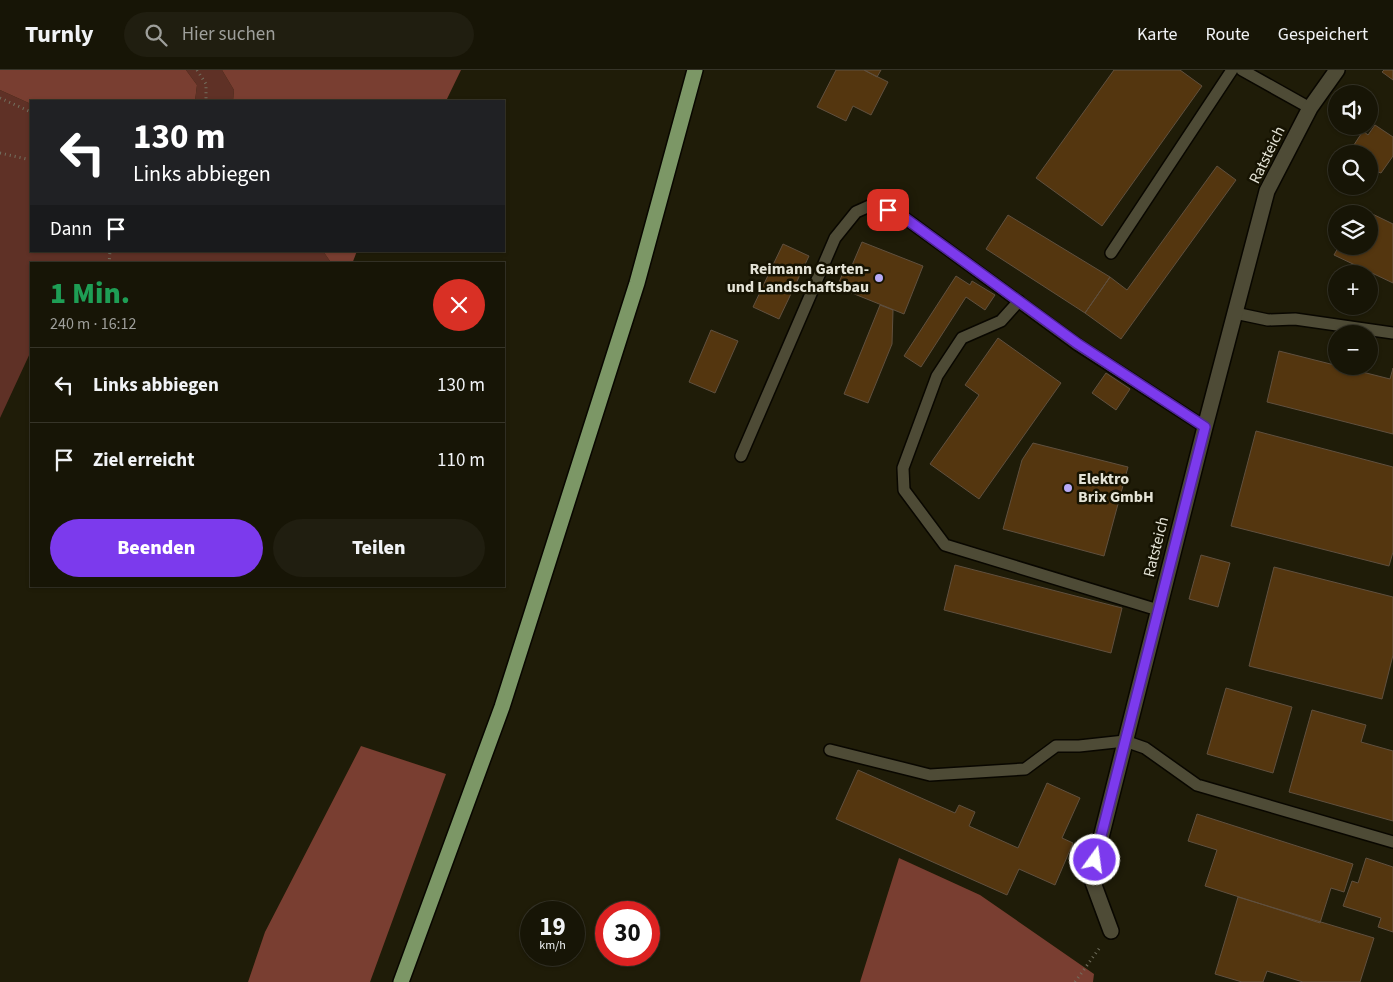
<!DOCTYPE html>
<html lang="de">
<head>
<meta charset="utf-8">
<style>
  :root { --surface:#171506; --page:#201e10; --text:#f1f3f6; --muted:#9e9f9b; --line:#363428; --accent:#7c3aed }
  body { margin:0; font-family:"Source Sans 3",sans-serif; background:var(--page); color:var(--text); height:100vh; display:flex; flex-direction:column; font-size:19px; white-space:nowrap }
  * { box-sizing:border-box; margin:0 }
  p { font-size:16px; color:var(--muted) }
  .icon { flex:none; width:28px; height:28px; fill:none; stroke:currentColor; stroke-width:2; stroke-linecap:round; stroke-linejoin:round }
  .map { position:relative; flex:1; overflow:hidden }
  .side { position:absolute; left:30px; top:192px; width:475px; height:325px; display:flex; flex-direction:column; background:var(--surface); border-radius:0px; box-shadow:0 1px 4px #0004,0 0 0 1px var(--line) }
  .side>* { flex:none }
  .top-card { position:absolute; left:30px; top:30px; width:475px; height:152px; border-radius:0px; box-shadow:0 1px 4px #0004,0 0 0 1px var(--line); background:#202124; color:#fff; overflow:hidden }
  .buttons { position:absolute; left:1328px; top:15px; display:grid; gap:10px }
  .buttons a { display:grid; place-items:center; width:50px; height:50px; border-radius:50%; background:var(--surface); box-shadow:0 1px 4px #0004,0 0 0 1px var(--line); font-size:25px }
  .speed { position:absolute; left:520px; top:831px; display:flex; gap:10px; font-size:25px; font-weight:700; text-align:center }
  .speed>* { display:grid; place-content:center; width:65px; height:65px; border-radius:50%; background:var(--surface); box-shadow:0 1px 4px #0004,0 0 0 1px var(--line); line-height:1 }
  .speed small { font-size:12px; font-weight:400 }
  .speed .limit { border:8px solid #d22; background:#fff; color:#111 }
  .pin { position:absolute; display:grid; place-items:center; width:42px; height:42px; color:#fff; margin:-21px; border-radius:10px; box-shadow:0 2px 8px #0006 }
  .me { position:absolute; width:55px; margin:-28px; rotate:14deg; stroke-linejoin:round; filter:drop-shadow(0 0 4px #0008) }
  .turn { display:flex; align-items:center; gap:18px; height:105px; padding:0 20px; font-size:22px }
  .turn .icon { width:65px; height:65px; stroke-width:2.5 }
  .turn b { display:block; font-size:35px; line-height:42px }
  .then { display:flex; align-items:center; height:48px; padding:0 20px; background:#0003; gap:10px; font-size:19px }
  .round { display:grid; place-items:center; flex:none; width:52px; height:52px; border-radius:26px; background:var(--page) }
  .summary { display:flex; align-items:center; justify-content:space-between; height:85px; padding:0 20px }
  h1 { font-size:30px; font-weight:800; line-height:38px; color:#1e9e55 }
  .button { display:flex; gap:10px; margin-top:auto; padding:10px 20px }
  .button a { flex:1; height:58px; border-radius:30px; background:var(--accent); color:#fff; font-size:20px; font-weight:800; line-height:58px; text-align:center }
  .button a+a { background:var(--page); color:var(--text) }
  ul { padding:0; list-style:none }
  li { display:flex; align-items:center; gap:15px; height:75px; padding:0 20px; border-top:1px solid var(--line) }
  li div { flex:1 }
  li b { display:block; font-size:19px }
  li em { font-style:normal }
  header { display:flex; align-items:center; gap:30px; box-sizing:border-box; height:70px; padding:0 25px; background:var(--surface); border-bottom:1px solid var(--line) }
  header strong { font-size:24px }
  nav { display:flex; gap:28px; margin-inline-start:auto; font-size:18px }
  .search { width:350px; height:45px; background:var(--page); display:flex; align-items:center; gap:12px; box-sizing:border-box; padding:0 18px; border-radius:28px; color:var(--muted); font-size:19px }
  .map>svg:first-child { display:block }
</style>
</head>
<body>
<header>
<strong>Turnly</strong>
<div class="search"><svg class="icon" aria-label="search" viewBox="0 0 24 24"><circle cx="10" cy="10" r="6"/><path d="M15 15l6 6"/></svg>Hier suchen</div>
<nav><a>Karte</a><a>Route</a><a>Gespeichert</a></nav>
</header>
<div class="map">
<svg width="1393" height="912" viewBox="0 0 1393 912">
  <rect width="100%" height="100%" fill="#1f1c08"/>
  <path fill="#5f3126" d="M 186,0 L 222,0 L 234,20 L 233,31 L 195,31 L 197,15 Z
    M 0,20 L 31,34 L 31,181 L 323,181 L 332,194 L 31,194 L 31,281 L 0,348 Z"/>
  <path fill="#793e31" d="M 0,0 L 186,0 L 197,15 L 195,31 L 31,31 L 31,34 L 0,20 Z
    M 222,0 L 461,0 L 446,31 L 233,31 L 234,20 Z
    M 323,181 L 357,181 L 352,194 L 332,194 Z
    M 361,676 L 446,704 L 370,912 L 248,912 L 265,862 Z
    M 899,788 L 980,825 L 1094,904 L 1093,912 L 860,912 Z"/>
  <path fill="#54360f" stroke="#60503f" d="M 836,0 L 864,0 L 888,12 L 871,45 L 853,36 L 846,51 L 817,37 Z
    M 864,0 L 881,0 L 877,7 Z
    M 1114,0 L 1180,0 L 1202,16 L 1102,156 L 1036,108 Z
    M 1384,0 L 1393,0 L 1393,10 L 1382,2 Z
    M 1375,55 L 1393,67 L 1393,86 L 1381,103 L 1378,102 L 1375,106 L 1369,102 L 1369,84 L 1348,84 L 1363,61 L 1368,65 Z
    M 1217,96 L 1236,110 L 1121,269 L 1085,243 L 1110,207 L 1127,220 Z
    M 1358,137 L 1393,154 L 1393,213 L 1334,185 L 1339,176 L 1369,176 L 1369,144 L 1354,144 Z
    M 1008,145 L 1110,207 L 1085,243 L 986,179 Z
    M 862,172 L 923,196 L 904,244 L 837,217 L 845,198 L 850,200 Z
    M 783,174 L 809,186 L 779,249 L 753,237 Z
    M 956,206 L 970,215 L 972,211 L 995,225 L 985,240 L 966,227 L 921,297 L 904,286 Z
    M 880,235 L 893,240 L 892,274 L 868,333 L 844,324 Z
    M 711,260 L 738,271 L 715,323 L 689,312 Z
    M 998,268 L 1061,313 L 979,429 L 930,394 L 979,325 L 965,315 Z
    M 1279,281 L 1390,309 L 1393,298 L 1393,364 L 1267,332 Z
    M 1106,303 L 1130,319 L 1116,340 L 1092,323 Z
    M 1256,361 L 1393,397 L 1393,482 L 1389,496 L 1231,456 Z
    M 1033,373 L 1128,397 L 1104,486 L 1003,459 L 1022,390 Z
    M 1201,485 L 1230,493 L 1218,537 L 1189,529 Z
    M 955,495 L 1122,538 L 1111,583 L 944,540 Z
    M 1274,497 L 1393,527 L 1393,585 L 1382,629 L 1249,596 Z
    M 1226,618 L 1292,637 L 1273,703 L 1207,684 Z
    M 1312,640 L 1366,655 L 1361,672 L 1393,681 L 1393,751 L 1289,722 Z
    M 858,700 L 955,743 L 959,735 L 975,742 L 969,756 L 1018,778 L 1047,713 L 1080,728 L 1062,768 L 1073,773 L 1055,815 L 1019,799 L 1007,825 L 836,749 Z
    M 1197,744 L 1353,794 L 1344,822 L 1331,818 L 1320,853 L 1205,816 L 1217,780 L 1188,771 Z
    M 1366,788 L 1393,797 L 1393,862 L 1378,857 L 1381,848 L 1343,836 L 1352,811 L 1358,813 Z
    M 1238,827 L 1374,868 L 1360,912 L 1303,912 L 1267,901 L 1263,912 L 1242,912 L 1215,904 Z"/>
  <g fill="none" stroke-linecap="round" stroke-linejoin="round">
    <defs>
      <path id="lane" d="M 1242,0 L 1310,38
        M 1111,183 L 1232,0
        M 1019,231 L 1001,251 L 962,268 L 937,306 L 903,398 L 904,420 L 945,475 L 1158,540
        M 1235,243 L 1268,250 L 1295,249 L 1393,263
        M 741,386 L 835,168 L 856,142 L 874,134 L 902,146 L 1078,275 L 1205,357
        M 830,680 L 930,705 L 1025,699 L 1056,676 L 1079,676 L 1125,671 L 1145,678 L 1197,715 L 1393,772"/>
      <path id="street" d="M 1111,861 L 1091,807 L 1205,357 L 1267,121 L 1310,38 L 1337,0"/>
      <path id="primary" d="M 401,912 L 502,637 L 637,213 L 695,0"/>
    </defs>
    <use href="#lane" stroke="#090700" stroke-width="14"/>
    <use href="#street" stroke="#090700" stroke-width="18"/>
    <use href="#primary" stroke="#090700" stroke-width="18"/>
    <path stroke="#737160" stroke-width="3" stroke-dasharray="1 4" stroke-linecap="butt" d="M 197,0 L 206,14 L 206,31
      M 0,28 L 31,42
      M 0,83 L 31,90
      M 109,194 L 110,181
      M 1075,912 L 1101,876"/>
    <use href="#lane" stroke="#4e4b36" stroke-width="11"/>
    <use href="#street" stroke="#4e4b36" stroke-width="15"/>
    <use href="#primary" stroke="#7c9766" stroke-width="15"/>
  </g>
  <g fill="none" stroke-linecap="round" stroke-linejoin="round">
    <defs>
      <path id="route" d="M 888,140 L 902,146 L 1078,274 L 1205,357 L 1095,790"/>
    </defs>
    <use href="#route" stroke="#51269a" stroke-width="12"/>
    <use href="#route" stroke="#7c3aed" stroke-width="9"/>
  </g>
  <g fill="#b8abf7" stroke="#161302" stroke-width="2">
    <circle cx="879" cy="208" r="5"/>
    <circle cx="1068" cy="418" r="5"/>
  </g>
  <g text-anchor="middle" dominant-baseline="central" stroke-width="5" stroke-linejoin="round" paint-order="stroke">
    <g font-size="16" fill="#e4e3d6" stroke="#161302">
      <text transform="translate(1267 85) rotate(-64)">Ratsteich</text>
      <text transform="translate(1156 477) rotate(-76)">Ratsteich</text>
    </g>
    <g font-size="16" font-weight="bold" fill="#e4e3d6" stroke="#161302" text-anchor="end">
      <text x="869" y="199">Reimann Garten-<tspan x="869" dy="18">und Landschaftsbau</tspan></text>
      <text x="1078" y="409" text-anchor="start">Elektro<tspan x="1078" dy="18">Brix GmbH</tspan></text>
    </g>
  </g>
</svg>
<div class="buttons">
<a><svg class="icon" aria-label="sound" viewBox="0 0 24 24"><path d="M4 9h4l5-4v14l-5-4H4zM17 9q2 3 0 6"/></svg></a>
<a><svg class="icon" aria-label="search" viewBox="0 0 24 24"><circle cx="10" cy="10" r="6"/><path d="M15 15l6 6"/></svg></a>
<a><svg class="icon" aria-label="layers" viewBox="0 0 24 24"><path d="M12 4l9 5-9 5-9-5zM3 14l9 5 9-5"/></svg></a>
<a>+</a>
<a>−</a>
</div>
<div class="speed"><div>19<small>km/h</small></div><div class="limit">30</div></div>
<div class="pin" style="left:888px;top:140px;background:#d93025"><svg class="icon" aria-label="arrive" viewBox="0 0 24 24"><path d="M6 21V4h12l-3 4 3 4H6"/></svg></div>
<svg class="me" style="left:1095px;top:790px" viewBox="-20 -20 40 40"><circle r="17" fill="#7c3aed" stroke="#fff" stroke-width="3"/><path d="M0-11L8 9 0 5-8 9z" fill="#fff"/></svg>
<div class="top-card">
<div class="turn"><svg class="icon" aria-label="left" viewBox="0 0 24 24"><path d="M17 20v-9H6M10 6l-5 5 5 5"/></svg><div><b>130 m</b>Links abbiegen</div></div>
<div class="then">Dann<svg class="icon" aria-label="arrive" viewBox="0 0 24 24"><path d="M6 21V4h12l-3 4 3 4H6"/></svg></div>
</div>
<section class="side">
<div class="summary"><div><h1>1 Min.</h1><p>240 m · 16:12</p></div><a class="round" style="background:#d93025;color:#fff"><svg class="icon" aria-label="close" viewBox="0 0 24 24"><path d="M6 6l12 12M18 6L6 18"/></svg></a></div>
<ul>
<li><svg class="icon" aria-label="left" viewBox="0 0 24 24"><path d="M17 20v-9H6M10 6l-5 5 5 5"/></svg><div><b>Links abbiegen</b></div><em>130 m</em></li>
<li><svg class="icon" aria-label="arrive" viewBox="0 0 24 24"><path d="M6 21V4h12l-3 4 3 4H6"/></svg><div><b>Ziel erreicht</b></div><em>110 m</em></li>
</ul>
<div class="button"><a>Beenden</a><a>Teilen</a></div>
</section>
</div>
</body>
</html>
